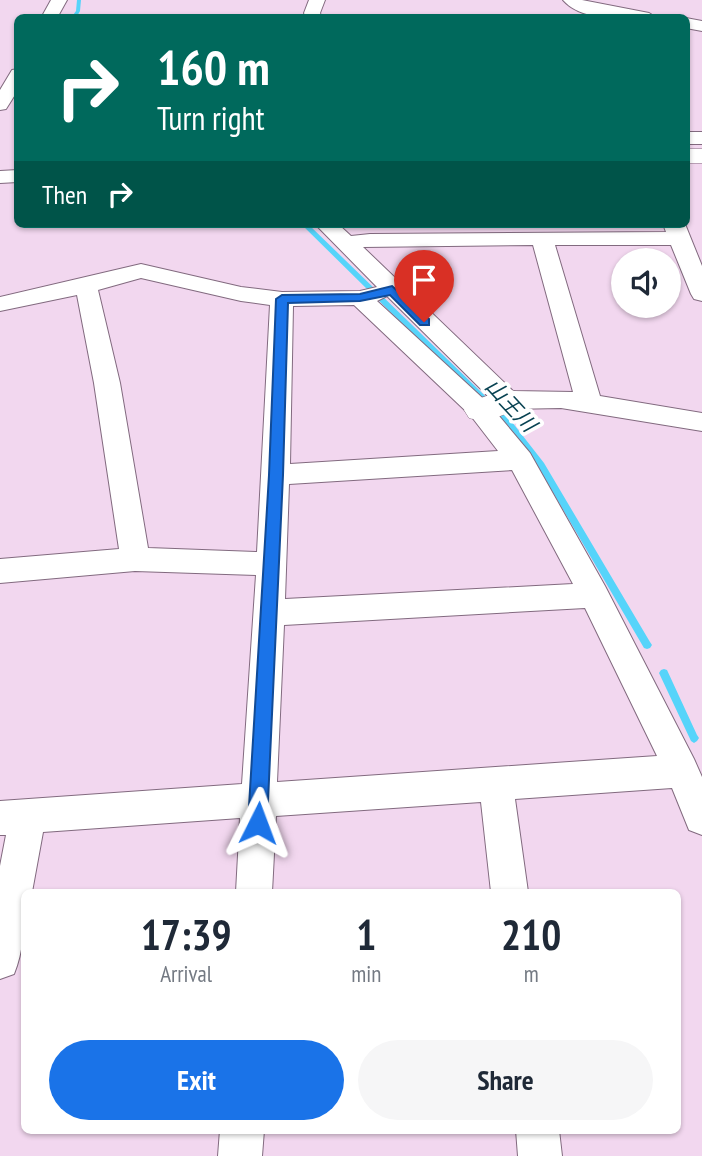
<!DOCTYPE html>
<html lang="en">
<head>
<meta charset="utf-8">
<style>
  :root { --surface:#fff; --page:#f6f6f7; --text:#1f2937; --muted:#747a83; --accent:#1a73e8 }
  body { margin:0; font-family:"PT Sans Narrow","Noto Sans JP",sans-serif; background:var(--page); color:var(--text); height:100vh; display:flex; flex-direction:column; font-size:26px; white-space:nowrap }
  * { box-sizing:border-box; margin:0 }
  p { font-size:23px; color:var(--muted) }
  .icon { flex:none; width:38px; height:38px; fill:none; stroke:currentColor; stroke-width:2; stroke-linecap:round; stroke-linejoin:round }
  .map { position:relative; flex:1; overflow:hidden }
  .panel { position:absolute; left:21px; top:889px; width:660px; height:245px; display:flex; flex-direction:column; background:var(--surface); border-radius:10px; box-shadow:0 2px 5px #0004 }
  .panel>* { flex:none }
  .hud { position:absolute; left:14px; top:14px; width:676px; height:214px; border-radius:10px; box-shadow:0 2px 5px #0004; background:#00695c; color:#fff; overflow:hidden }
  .tools { position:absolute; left:611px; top:248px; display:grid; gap:14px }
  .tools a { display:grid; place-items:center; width:70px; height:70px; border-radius:50%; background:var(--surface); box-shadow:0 2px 5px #0004; font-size:35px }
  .pin { position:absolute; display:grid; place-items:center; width:60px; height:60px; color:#fff; margin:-72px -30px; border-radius:50% 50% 50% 0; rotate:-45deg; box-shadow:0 0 7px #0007 }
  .pin .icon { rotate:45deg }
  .me { position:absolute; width:77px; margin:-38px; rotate:3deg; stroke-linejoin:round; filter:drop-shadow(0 0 5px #0008) }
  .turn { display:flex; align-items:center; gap:24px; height:147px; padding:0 28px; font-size:32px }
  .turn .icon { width:91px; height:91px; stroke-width:2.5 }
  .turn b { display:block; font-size:49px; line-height:60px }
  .then { display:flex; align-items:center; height:66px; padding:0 28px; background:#0003; gap:14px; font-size:26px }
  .eta { display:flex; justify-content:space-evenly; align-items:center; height:119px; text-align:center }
  .eta b { font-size:42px; font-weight:600; line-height:49px }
  .action { display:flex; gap:14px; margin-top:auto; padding:14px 28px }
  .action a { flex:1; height:80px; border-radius:42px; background:var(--accent); color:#fff; font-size:28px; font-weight:600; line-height:80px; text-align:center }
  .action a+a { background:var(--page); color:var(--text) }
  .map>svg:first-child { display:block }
</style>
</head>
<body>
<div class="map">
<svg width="702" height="1156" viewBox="0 0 702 1156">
  <rect width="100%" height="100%" fill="#f2d7ef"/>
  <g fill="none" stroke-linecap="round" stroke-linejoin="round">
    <path fill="#56d4fa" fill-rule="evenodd" d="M 77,0 L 81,0 L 80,11 L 76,18 L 71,18 L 76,11 Z
      M 301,224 L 308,224 L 512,422 L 544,463 L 650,642 L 652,645 L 650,648 L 647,649 L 644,648 L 538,467 L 506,426 Z
      M 664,669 L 667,670 L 697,735 L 699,738 L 697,741 L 694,743 L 691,741 L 659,673 L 661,670 Z"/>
    <defs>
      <path id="minor" d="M 51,0 L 67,0 L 57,18 L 41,18 Z
        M 309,0 L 325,0 L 320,13 L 322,18 L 306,18 L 304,13 Z
        M 563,0 L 582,0 L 649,13 L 657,18 C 629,18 583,23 563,0 Z
        M 686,18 L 702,21 L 702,31 L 686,28 Z
        M 18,69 L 18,90 L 6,109 L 0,110 L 0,90 L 12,70 Z
        M 686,132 L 702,132 L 702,144 L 686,144 Z
        M 18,170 L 18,182 L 0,183 L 0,171 Z
        M 315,224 L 338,224 L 351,236 L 370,234 L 666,232 L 663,224 L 685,224 L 702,266 L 702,301 L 694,299 L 691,294 L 671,245 L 555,245 L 600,396 L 702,413 L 702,431 L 561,408 L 507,409 L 498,406 L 387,296 L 377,301 L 489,404 L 530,453 L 605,586 L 694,759 L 702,777 L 702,835 L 689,830 L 672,788 L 515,799 L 528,892 L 491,892 L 481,802 L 276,816 L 272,892 L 236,892 L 240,818 L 43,832 L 32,892 L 24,892 C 24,921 25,947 14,974 L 0,979 L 0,866 L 6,835 L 0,835 L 0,801 L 242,784 L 256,575 L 135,571 L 0,583 L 0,559 L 119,549 L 94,383 L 77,295 L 0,311 L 0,297 L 141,264 L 241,287 L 282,292 L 360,291 L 377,287 ZM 533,245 L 573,392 L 513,391 L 363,247 ZM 141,278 L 241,301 L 270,305 L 257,552 L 148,548 L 120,383 L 98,290 ZM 354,305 L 471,416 L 498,451 L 290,464 L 293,306 ZM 512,470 L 573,584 L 285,599 L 289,484 ZM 585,608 L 657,756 L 277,782 L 284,625 Z
        M 220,1130 L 264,1130 L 262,1156 L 218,1156 Z
        M 516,1130 L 559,1130 L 562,1156 L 518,1156 Z"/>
      <path id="tertiary" d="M 686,149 L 702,149 L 702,163 L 686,163 Z
        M 507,389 L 518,392 L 523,400 C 514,415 485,423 469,418 L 464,410 L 469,402 Z"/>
    </defs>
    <use href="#minor" stroke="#826a7f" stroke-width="2"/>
    <use href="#tertiary" stroke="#826a7f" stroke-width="1"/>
    <use href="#minor" fill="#fff" fill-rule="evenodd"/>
    <use href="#tertiary" fill="#fff" fill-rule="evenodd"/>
  </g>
  <path fill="#1a73e8" stroke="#114b97" stroke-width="2" d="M 392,286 L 429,319 L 429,325 L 420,325 L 390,295 L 360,301 L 288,303 L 283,475 L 267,823 L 264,829 L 258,832 L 251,829 L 248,823 L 269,475 L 276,299 L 282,295 L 360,294 Z"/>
  <g text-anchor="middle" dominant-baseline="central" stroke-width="7" stroke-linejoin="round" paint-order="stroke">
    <g font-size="21" font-style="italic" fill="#084252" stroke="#fff">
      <text transform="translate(511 405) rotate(47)">山王川</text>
    </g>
  </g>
</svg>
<div class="tools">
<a><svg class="icon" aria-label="sound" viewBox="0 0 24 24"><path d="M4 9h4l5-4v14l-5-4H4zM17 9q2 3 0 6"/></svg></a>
</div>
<div class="pin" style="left:424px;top:322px;background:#d93025"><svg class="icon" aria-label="arrive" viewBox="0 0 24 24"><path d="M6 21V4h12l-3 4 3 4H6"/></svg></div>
<svg class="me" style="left:258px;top:823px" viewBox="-20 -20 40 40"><path d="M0-17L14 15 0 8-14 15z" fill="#1a73e8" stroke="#fff" stroke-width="4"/></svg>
<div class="hud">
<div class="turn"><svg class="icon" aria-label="right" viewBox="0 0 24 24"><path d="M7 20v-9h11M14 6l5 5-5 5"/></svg><div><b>160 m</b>Turn right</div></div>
<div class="then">Then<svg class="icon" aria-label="right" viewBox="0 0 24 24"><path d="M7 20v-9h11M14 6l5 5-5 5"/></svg></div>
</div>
<section class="panel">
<div class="eta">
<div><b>17:39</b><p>Arrival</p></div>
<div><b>1</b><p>min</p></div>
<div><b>210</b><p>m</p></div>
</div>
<div class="action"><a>Exit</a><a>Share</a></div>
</section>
</div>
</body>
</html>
